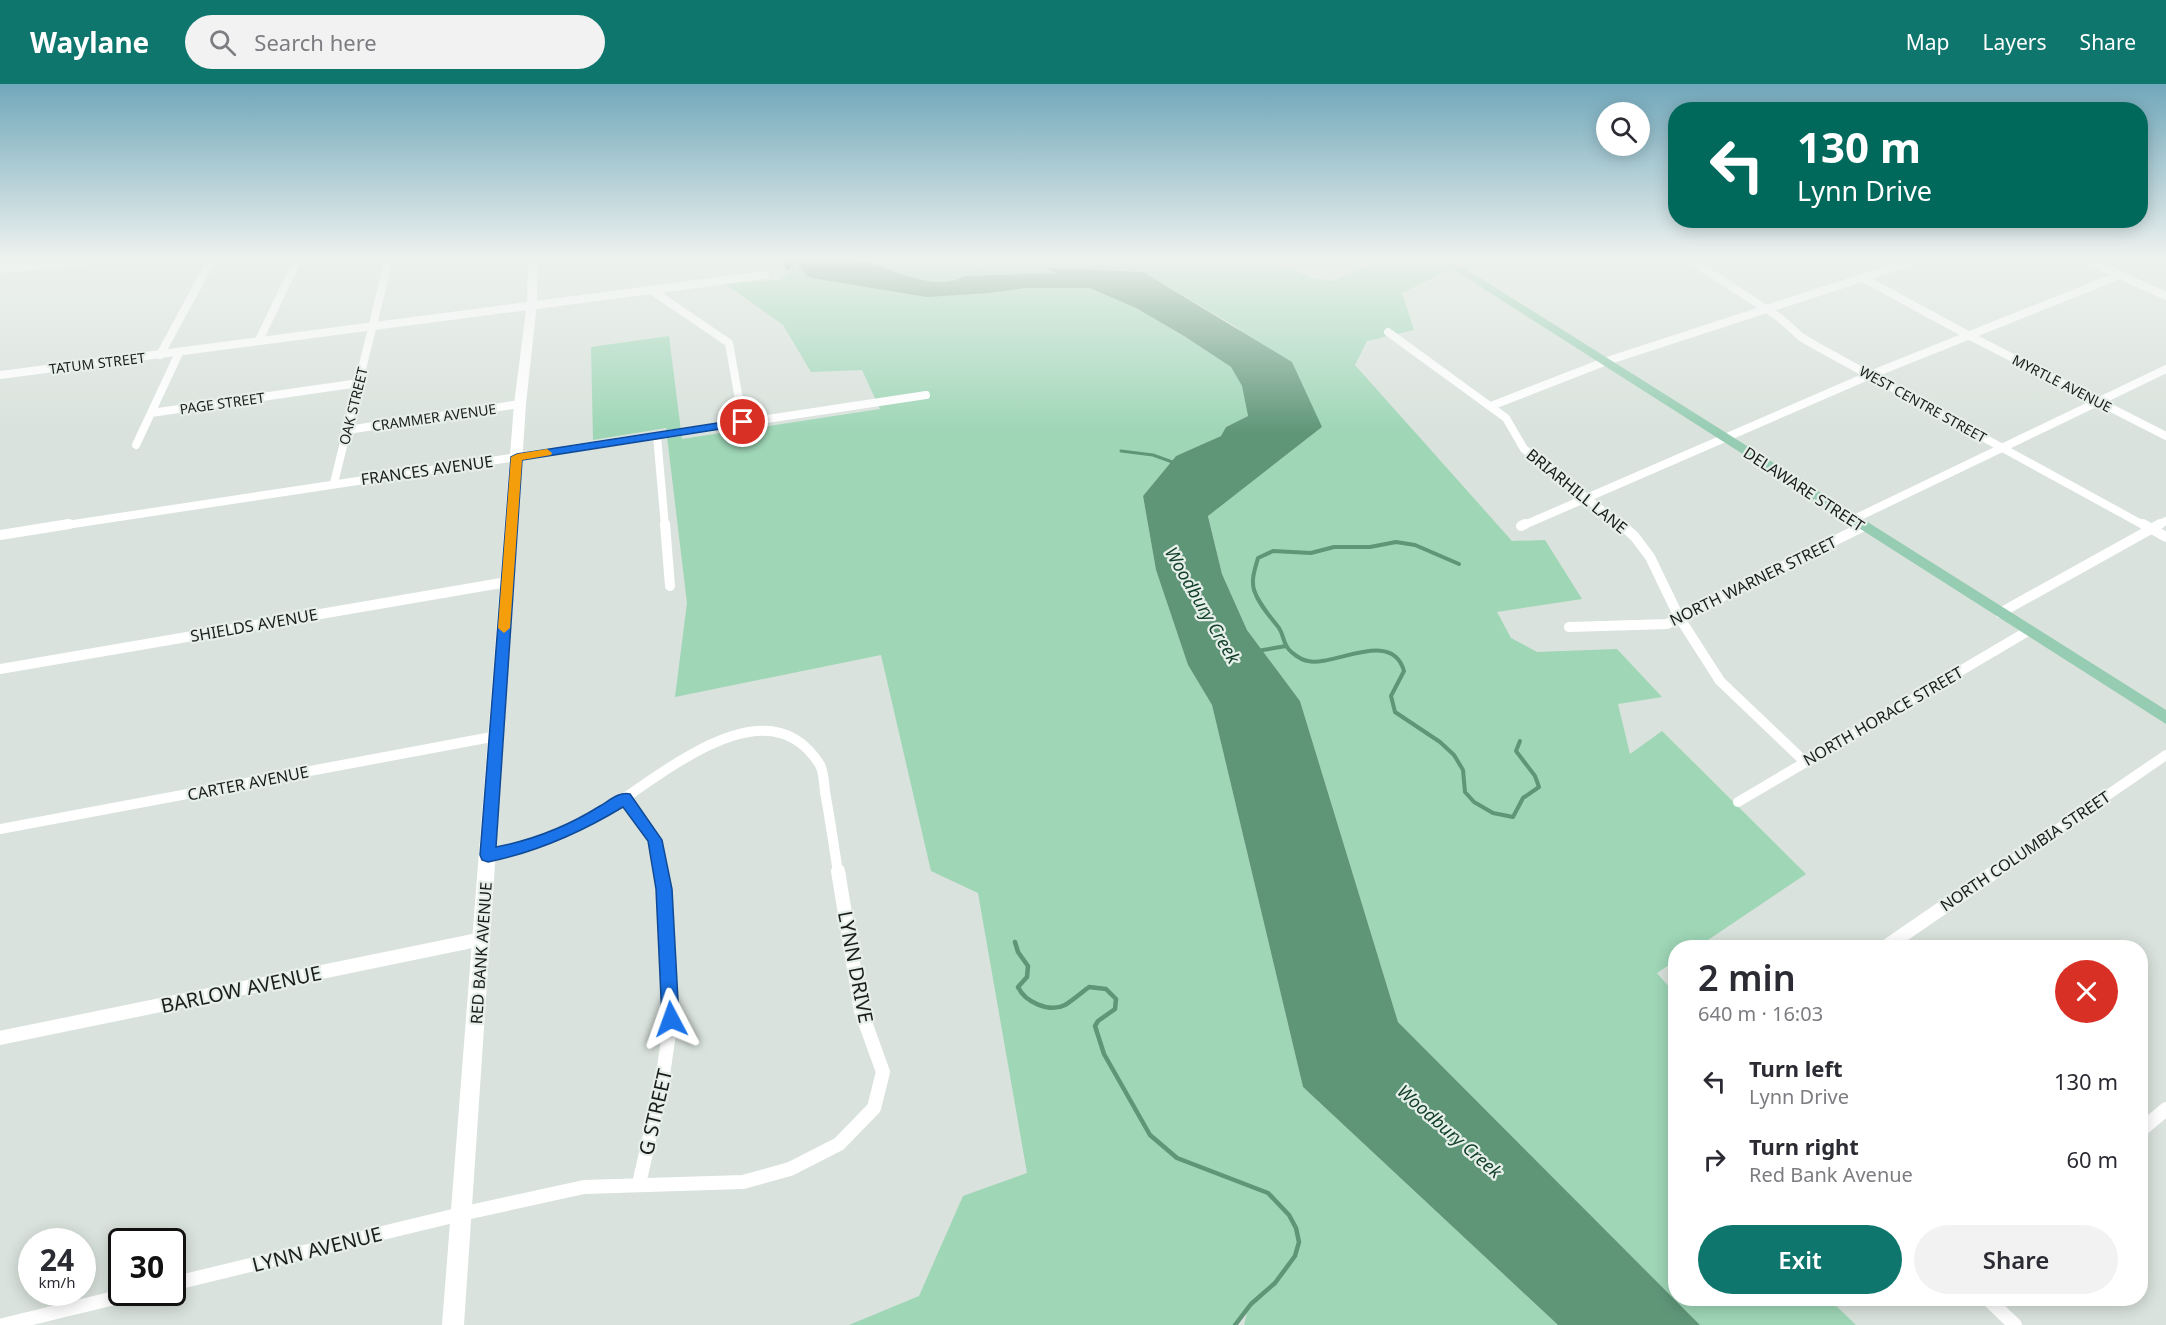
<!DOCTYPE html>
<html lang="en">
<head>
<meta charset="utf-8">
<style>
  :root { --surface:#fff; --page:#f2f2f3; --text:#2b2b33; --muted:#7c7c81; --accent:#0f766e }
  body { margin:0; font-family:"Noto Sans",sans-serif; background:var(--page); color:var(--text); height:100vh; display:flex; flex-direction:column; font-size:22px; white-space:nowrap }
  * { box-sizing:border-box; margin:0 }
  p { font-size:20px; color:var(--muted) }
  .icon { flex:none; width:33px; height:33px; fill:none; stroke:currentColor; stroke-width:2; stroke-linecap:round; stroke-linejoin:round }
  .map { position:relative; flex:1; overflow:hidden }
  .details { position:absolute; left:1668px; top:856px; width:480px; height:366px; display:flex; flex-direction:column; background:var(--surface); border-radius:24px; box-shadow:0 3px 15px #0003 }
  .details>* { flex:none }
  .hud { position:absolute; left:1668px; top:18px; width:480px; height:126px; border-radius:24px; box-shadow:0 3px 15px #0003; background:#00695c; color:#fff; overflow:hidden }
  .tools { position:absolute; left:1596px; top:18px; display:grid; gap:12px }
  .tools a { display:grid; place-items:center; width:54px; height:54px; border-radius:50%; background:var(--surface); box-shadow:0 3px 15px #0003; font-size:30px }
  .speed { position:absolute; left:18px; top:1144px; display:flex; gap:12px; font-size:30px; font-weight:700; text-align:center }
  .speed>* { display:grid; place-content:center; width:78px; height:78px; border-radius:50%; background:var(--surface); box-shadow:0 3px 15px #0003; line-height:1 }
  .speed small { font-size:15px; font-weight:400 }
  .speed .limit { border:3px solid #111; border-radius:9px; background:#fff; color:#111 }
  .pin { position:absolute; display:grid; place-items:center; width:51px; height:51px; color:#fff; margin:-26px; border:3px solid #fff; border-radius:50%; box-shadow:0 2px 6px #0007 }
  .me { position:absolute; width:66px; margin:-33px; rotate:356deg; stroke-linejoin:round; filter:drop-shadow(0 0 4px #0008) }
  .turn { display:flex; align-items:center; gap:21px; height:126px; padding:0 30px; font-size:27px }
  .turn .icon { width:78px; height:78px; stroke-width:2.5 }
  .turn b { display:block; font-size:42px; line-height:51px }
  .round { display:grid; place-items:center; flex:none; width:63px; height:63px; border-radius:32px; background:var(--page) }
  .summary { display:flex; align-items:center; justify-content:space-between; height:102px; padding:0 30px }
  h1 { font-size:36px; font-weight:600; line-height:45px }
  .button { display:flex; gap:12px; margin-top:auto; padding:12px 30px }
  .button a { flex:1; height:69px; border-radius:36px; background:var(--accent); color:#fff; font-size:24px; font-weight:600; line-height:69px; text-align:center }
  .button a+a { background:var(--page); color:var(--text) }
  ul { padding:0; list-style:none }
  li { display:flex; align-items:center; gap:18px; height:78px; padding:0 30px }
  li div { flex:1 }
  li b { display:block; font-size:22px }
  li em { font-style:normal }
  header { display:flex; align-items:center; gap:36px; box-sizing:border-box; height:84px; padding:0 30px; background:var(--accent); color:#fff }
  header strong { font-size:28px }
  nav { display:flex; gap:33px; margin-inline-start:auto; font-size:21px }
  .search { width:420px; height:54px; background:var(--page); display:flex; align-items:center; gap:15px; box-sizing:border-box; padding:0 21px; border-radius:33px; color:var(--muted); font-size:22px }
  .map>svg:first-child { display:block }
</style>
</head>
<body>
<header>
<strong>Waylane</strong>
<div class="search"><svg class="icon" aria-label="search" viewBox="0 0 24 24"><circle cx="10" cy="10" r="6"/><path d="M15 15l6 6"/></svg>Search here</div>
<nav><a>Map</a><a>Layers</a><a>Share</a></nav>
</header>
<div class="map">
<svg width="2166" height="1241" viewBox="0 0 2166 1241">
  <rect width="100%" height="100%" fill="#d9e2dc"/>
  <path fill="#9ed6b6" d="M 802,175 L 1280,175 L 1276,178 L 1311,194 L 1333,197 L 1382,175 L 1434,175 L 1451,185 L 1402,209 L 1414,246 L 1367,257 L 1355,281 L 1512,457 L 1545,456 L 1582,515 L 1497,528 L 1511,554 L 1537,568 L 1617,565 L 1662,613 L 1618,620 L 1630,670 L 1662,647 L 1806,790 L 1696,864 L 1676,864 L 1675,877 L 1657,889 L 1675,910 L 1676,1215 L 1829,1215 L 1856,1241 L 1700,1241 L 1398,938 L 1300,617 L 1247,546 L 1222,490 L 1208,431 L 1322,343 L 1238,244 L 1143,188 L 1048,184 L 1136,224 L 1184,252 L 1231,283 L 1242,302 L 1248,332 L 1226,343 L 1221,352 L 1176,372 L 1143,412 L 1156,486 L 1188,581 L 1212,621 L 1303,1003 L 1558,1241 L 1244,1241 L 1248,1225 L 1235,1241 L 849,1241 L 919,1212 L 963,1112 L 1027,1089 L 978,809 L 931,787 L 881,571 L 675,613 L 687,519 L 666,344 L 593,356 L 591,263 L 669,252 L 682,355 L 880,325 L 862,286 L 811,288 L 783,241 L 724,199 L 780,196 Z"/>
  <path fill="#5f9678" d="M 781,175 C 804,175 829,172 852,175 C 888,180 930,211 965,192 L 1055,189 L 1046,184 L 1143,188 L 1292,278 L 1322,343 L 1208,432 L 1222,490 L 1247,546 L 1300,617 L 1398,938 L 1700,1241 L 1558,1241 L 1303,1003 L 1212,621 L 1188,581 L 1156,486 L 1143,412 L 1176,372 L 1221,352 L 1226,343 L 1248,332 L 1242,302 L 1231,283 L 1184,252 L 1136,224 L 1090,204 L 1025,204 L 989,209 L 927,213 L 812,194 L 807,192 L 797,179 L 787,187 Z"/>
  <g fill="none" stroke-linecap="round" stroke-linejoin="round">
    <path stroke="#5f9678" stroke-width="3" d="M 1121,367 L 1153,371 L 1175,379"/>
    <path stroke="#5f9678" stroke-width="4" d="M 1459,480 L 1415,461 L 1396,458 L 1370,463 L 1334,463 L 1311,469 L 1273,467 L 1258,474 C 1255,485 1251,495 1254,506 C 1259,521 1270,532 1279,544 C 1283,550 1283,556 1286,561 C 1289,568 1301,576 1308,577 C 1334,583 1392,544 1404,587 L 1391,612 L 1395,628 L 1440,658 L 1454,671 L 1463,686 L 1465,708 L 1474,718 L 1493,729 L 1513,733 L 1523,714 L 1539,703 L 1535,692 L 1516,667 L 1520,657
      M 1257,567 L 1286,562"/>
    <path stroke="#5f9678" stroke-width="4.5" d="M 1015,858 L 1018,868 L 1028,882 L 1027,893 L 1018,903 C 1025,918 1049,929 1065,921 C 1073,916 1081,909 1089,903 L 1106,905 L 1116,915 L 1115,925 L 1098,937 L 1095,942 L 1104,970 L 1150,1051 L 1177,1074 L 1268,1109 L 1289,1131 L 1296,1144 L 1299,1158 L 1295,1172 L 1275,1199 L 1251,1220 L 1235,1241"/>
    <path stroke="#fff" stroke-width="8" d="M 1689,175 L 1780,234 L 1801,253 L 1818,263 L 2145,442
      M 2085,175 L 2166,212
      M 979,177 L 989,175
      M 0,185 L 105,175
      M 1863,194 L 1968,251 L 2166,352
      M 651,206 L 729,259 L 743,338
      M 1388,248 L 1506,334 L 1524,365 L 1622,442
      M 259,256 L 298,175
      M 160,271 L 212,175
      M 0,291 L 765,191
      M 1491,322 L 1604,278 L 1920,175
      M 151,329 L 359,299
      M 347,346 L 520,320
      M 657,352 L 665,442
      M 136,361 L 179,269
      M 334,399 L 389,175
      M 1852,436 L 2166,285
      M 60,442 L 926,311
      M 1522,442 L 1870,291 L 2120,191
      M 2157,442 L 2166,437"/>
    <path stroke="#fff" stroke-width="10" d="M 665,440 L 670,502
      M 1621,440 L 1635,453 L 1650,473 L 1679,533 L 1720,597 L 1804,677
      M 2143,440 L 2166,453
      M 1521,442 L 1525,440
      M 0,451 L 69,440
      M 2000,529 L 2160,440
      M 1569,543 L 1667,540 L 1862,443
      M 0,585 L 507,498
      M 624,714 L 655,756 L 661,789
      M 1738,718 L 2028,547
      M 0,745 L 497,652
      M 488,771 C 525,763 562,752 595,733 C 652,701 765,592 820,681 C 824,688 824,700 825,708 C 830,735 834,762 838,789
      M 1994,789 L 2166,671"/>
    <path stroke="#fff" stroke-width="14" d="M 1884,864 L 1996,787
      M 0,954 L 482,855
      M 2140,1047 L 2166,1025
      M 639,1100 L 662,998 L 671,935 L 664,805 L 661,787
      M 172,1200 L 461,1130 L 584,1103 L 743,1098 L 790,1085 L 839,1060 L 874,1024 L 883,988 L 861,927 L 838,787
      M 1988,1215 L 2015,1241
      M 3,1241 L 135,1209"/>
    <path fill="#fff" fill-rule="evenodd" d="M 528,175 L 538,175 L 537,219 L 526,320 L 464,1241 L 442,1241 L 514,320 L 527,219 Z"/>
    <path fill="#96cdb2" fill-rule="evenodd" d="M 1437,175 L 1450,175 L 2166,626 L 2166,640 Z"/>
  </g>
  <linearGradient id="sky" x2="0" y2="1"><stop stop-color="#71a8bb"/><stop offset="0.5" stop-color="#eef2ef"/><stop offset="1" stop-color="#eef2ef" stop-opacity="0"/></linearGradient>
  <rect width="2166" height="349" fill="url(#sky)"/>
  <path fill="#1a73e8" stroke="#114b97" stroke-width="1.5" d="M 743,335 L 748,338 L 746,341 L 522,376 L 496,763 C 533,756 568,742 600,722 C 609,717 619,707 630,710 L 662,756 L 672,805 L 679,935 L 677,941 L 671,943 L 665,941 L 662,935 L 656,805 L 648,757 L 623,723 C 580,749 537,768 488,778 L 482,776 L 480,771 L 511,373 L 517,370 Z"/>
  <path fill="#f59e0b" d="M 547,365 L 552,369 L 551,371 L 522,376 L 510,544 L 504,549 L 498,544 L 511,373 L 517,370 Z"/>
  <g text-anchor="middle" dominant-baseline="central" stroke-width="4.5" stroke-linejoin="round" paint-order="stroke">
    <g font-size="14" fill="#1a1d1c" stroke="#e6efe9">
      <text transform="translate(97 279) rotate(-7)">TATUM STREET</text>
      <text transform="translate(2062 299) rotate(27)">MYRTLE AVENUE</text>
      <text transform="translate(222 319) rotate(-8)">PAGE STREET</text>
      <text transform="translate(1923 320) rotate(29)">WEST CENTRE STREET</text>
      <text transform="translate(353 322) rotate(-76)">OAK STREET</text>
      <text transform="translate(434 333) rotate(-8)">CRAMMER AVENUE</text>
    </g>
    <g font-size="16" fill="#1a1d1c" stroke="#e6efe9">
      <text transform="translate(427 386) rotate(-8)">FRANCES AVENUE</text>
      <text transform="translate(1804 405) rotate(33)">DELAWARE STREET</text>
      <text transform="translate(1577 407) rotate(39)">BRIARHILL LANE</text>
      <text transform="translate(1753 497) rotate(-26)">NORTH WARNER STREET</text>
      <text transform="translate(254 541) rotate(-10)">SHIELDS AVENUE</text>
      <text transform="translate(1883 632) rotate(-30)">NORTH HORACE STREET</text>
      <text transform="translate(248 699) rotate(-11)">CARTER AVENUE</text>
      <text transform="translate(2025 767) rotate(-34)">NORTH COLUMBIA STREET</text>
      <text transform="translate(481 869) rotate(-86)">RED BANK AVENUE</text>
    </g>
    <g font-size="18" font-style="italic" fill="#12402a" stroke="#e6efe9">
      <text transform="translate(1203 521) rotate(60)">Woodbury Creek</text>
      <text transform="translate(1450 1047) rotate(41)">Woodbury Creek</text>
    </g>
    <g font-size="20" fill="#1a1d1c" stroke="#e6efe9">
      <text transform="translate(856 883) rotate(79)">LYNN DRIVE</text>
      <text transform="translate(241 905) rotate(-12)">BARLOW AVENUE</text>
      <text transform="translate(655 1028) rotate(-77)">G STREET</text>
      <text transform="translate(317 1165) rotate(-14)">LYNN AVENUE</text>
    </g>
  </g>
</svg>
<div class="tools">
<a><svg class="icon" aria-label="search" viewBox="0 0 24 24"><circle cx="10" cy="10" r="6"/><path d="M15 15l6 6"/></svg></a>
</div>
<div class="speed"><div>24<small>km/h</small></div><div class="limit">30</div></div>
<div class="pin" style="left:743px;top:338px;background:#d93025"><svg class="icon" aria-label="arrive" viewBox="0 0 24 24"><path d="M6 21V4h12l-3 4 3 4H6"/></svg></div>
<svg class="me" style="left:671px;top:935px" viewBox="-20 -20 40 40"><path d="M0-17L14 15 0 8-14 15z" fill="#1a73e8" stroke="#fff" stroke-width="4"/></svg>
<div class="hud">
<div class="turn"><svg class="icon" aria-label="left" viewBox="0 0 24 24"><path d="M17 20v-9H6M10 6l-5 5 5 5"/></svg><div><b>130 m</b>Lynn Drive</div></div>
</div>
<section class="details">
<div class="summary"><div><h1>2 min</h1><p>640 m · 16:03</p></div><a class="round" style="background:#d93025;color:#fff"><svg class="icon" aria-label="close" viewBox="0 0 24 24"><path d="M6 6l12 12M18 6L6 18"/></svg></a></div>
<ul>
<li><svg class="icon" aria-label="left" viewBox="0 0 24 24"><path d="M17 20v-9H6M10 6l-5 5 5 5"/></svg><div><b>Turn left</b><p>Lynn Drive</p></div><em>130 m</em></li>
<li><svg class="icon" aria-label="right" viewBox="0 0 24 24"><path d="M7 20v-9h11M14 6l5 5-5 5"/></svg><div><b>Turn right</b><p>Red Bank Avenue</p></div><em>60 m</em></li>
</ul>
<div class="button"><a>Exit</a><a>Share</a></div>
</section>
</div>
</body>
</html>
